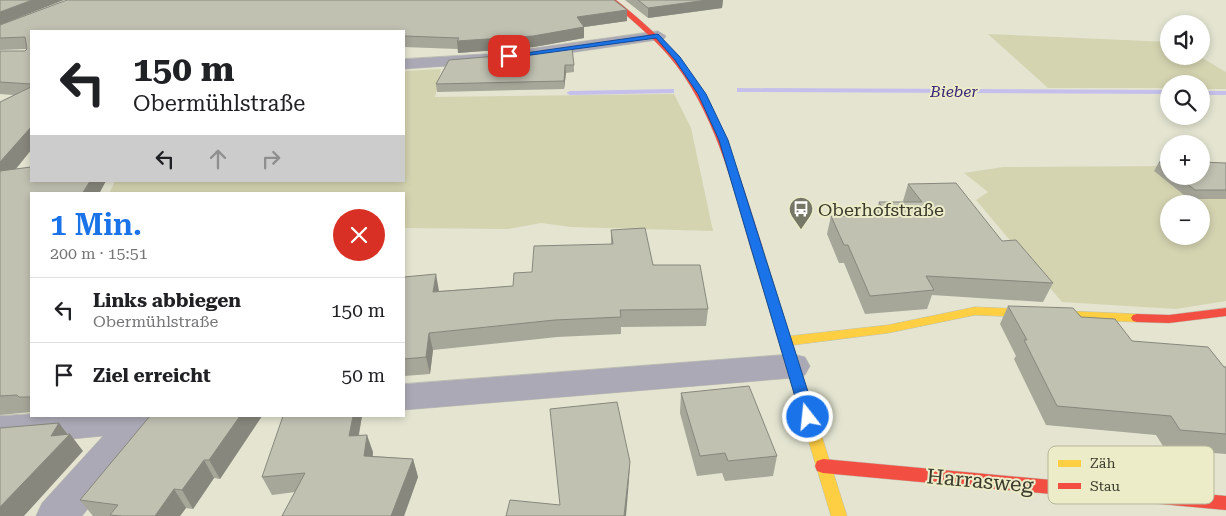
<!DOCTYPE html>
<html lang="de">
<head>
<meta charset="utf-8">
<style>
  :root { --surface:#fff; --page:#f2f2f2; --text:#202124; --muted:#757577; --line:#e0e0e0; --accent:#1a73e8 }
  body { margin:0; font-family:"Roboto Serif",serif; background:var(--page); color:var(--text); height:100vh; display:flex; flex-direction:column; font-size:19px; white-space:nowrap }
  * { box-sizing:border-box; margin:0 }
  p { font-size:16px; color:var(--muted) }
  .icon { flex:none; width:28px; height:28px; fill:none; stroke:currentColor; stroke-width:2; stroke-linecap:round; stroke-linejoin:round }
  .map { position:relative; flex:1; overflow:hidden }
  .drawer { position:absolute; left:30px; top:192px; width:375px; height:225px; display:flex; flex-direction:column; background:var(--surface); border-radius:0px; box-shadow:0 2px 8px #0003 }
  .drawer>* { flex:none }
  .hud { position:absolute; left:30px; top:30px; width:375px; height:152px; border-radius:0px; box-shadow:0 2px 8px #0003; background:#fff; color:var(--text); overflow:hidden }
  .controls { position:absolute; left:1160px; top:15px; display:grid; gap:10px }
  .controls a { display:grid; place-items:center; width:50px; height:50px; border-radius:50%; background:var(--surface); box-shadow:0 2px 8px #0003; font-size:25px }
  .pin { position:absolute; display:grid; place-items:center; width:42px; height:42px; color:#fff; margin:-21px; border-radius:10px; box-shadow:0 2px 8px #0006 }
  .me { position:absolute; width:55px; margin:-28px; rotate:344deg; stroke-linejoin:round; filter:drop-shadow(0 0 4px #0008) }
  .turn { display:flex; align-items:center; gap:18px; height:105px; padding:0 20px; font-size:22px }
  .turn .icon { width:65px; height:65px; stroke-width:2.5 }
  .turn b { display:block; font-size:35px; line-height:42px }
  .lanes { display:flex; align-items:center; height:48px; padding:0 20px; background:#0003; justify-content:center; gap:25px; direction:ltr }
  .lanes .off { opacity:.35 }
  .round { display:grid; place-items:center; flex:none; width:52px; height:52px; border-radius:26px; background:var(--page) }
  .head { display:flex; align-items:center; justify-content:space-between; height:85px; padding:0 20px }
  h1 { font-size:30px; font-weight:600; line-height:38px; color:var(--accent) }
  ul { padding:0; list-style:none }
  li { display:flex; align-items:center; gap:15px; height:65px; padding:0 20px; border-top:1px solid var(--line) }
  li div { flex:1 }
  li b { display:block; font-size:19px }
  li em { font-style:normal }
  .map>svg:first-child { display:block }
</style>
</head>
<body>
<div class="map">
<svg width="1226" height="516" viewBox="0 0 1226 516">
  <rect width="100%" height="100%" fill="#e4e4d1"/>
  <path fill="#d4d4b1" fill-rule="evenodd" d="M 988,34 L 1169,42 L 1169,56 L 1199,56 L 1226,72 L 1226,89 L 1201,89 L 1201,84 L 1169,84 L 1169,88 L 1048,88 Z
    M 441,69 L 435,97 L 674,94 L 691,128 L 713,231 L 571,227 L 541,223 L 508,229 L 404,228 L 404,194 L 109,194 L 115,181 L 404,181 L 404,71 Z
    M 1226,165 L 1226,301 L 1176,309 L 1062,302 L 976,200 L 988,192 L 964,173 L 1003,167 L 1169,166 L 1169,176 L 1201,176 ZM 1169,204 L 1201,204 L 1201,236 L 1169,236 Z"/>
  <g fill="none" stroke-linecap="round" stroke-linejoin="round">
    <path fill="#c4c0eb" fill-rule="evenodd" d="M 737,88 L 1169,90 L 1169,94 L 740,92 L 737,92 Z
      M 671,89 L 674,89 L 674,93 L 570,95 L 566,93 L 570,91 Z
      M 1201,91 L 1226,91 L 1226,95 L 1201,95 Z"/>
    <defs>
      <path id="street" d="M 658,31 L 666,36 L 664,39 L 535,58 L 529,57 L 527,53 L 529,49 L 535,48 Z
        M 485,54 L 491,55 L 493,59 L 491,63 L 404,69 L 404,59 Z
        M 793,354 L 805,357 L 810,366 L 805,375 L 793,378 L 404,410 L 404,384 Z
        M 31,414 L 31,416 L 186,416 L 181,426 L 151,432 L 82,516 L 36,516 L 42,503 L 103,436 L 0,446 L 0,416 Z"/>
      <path id="slow" d="M 757,246 L 763,249 L 790,336 L 888,325 L 975,307 L 1137,314 L 1141,315 L 1143,318 L 1141,321 L 1137,322 L 975,315 L 888,333 L 793,345 L 847,516 L 831,516 L 751,249 Z"/>
      <path id="jam" d="M 610,0 L 616,0 C 636,16 656,33 673,52 C 721,107 741,180 763,249 L 761,251 L 757,252 L 751,249 C 732,182 714,109 668,55 C 650,34 629,19 610,0 Z
        M 1226,308 L 1226,316 L 1169,323 L 1137,322 L 1133,321 L 1131,318 L 1133,315 L 1137,314 L 1169,315 Z
        M 823,459 L 1226,496 L 1226,510 L 823,473 L 817,471 L 815,466 L 817,461 Z"/>
    </defs>
    <use href="#street" stroke="#c1c1b2" stroke-width="1"/>
    <use href="#slow" stroke="#c1c1b2" stroke-width="1"/>
    <use href="#jam" stroke="#c1c1b2" stroke-width="1"/>
    <use href="#street" fill="#aba9b5" fill-rule="evenodd"/>
    <use href="#slow" fill="#ffcf43" fill-rule="evenodd"/>
    <use href="#jam" fill="#f24e42" fill-rule="evenodd"/>
  </g>
  <path fill="#a6a699" d="M 625,0 L 723,0 L 722,8 L 648,18 Z
    M 627,10 L 627,21 L 584,27 L 584,38 L 534,47 L 458,53 L 458,49 L 404,47 L 404,31 L 31,31 L 31,150 L 16,169 L 31,194 L 31,412 L 0,415 L 0,102 L 14,95 L 0,94 L 0,51 L 25,51 L 26,49 L 0,50 L 0,25 Z
    M 449,60 L 574,65 L 574,72 L 566,73 L 564,89 L 437,92 L 436,84 Z
    M 1159,162 L 1169,162 L 1169,176 L 1201,176 L 1226,163 L 1226,199 L 1189,199 L 1154,171 Z
    M 908,184 L 1002,241 L 1053,283 L 1043,302 L 932,295 L 927,309 L 865,314 L 844,263 L 839,263 L 827,234 L 831,216 L 875,216 L 879,202 L 904,202 L 903,201 Z
    M 611,230 L 708,309 L 706,326 L 621,327 L 621,334 L 557,337 L 433,350 L 430,374 L 404,376 L 404,277 L 439,291 L 513,286 L 532,272 L 611,244 Z
    M 1008,306 L 1081,317 L 1132,341 L 1226,367 L 1226,454 L 1165,449 L 1156,435 L 1046,425 L 1014,359 L 1016,356 L 1000,324 Z
    M 681,393 L 777,456 L 773,476 L 725,481 L 722,473 L 697,476 L 680,413 Z
    M 150,416 L 262,416 L 220,479 L 214,478 L 193,509 L 186,508 L 180,516 L 93,516 L 80,500 Z
    M 362,416 L 359,435 L 373,452 L 373,456 L 413,459 L 418,477 L 404,516 L 282,516 L 295,492 L 272,495 L 262,477 Z"/>
  <path fill="#87877d" d="M 32,0 L 64,0 L 0,25 L 0,12 Z
    M 707,0 L 723,0 L 722,8 L 648,18 L 648,8 Z
    M 627,10 L 627,21 L 584,27 L 584,38 L 534,47 L 458,53 L 457,41 L 577,17 Z
    M 565,65 L 566,73 L 564,89 L 564,81 Z
    M 31,127 L 31,150 L 1,187 L 0,186 L 0,162 Z
    M 90,181 L 106,181 L 99,194 L 82,194 Z
    M 436,274 L 439,291 L 433,292 Z
    M 429,333 L 433,350 L 430,374 L 426,357 Z
    M 240,416 L 262,416 L 220,479 L 209,460 Z
    M 353,416 L 362,416 L 355,454 L 349,436 Z
    M 59,423 L 68,435 L 70,434 L 83,451 L 24,516 L 0,516 L 0,507 Z
    M 367,435 L 373,452 L 370,473 L 364,456 Z
    M 413,459 L 418,477 L 404,516 L 391,516 Z
    M 204,460 L 214,478 L 193,509 L 182,490 Z
    M 630,462 L 629,480 L 626,516 L 624,516 Z
    M 174,489 L 186,508 L 180,516 L 155,516 Z"/>
  <path fill="#c1c1b2" stroke="#87877d" d="M 0,0 L 32,0 L 0,12 Z
    M 67,0 L 614,0 L 627,10 L 577,17 L 584,27 L 533,36 L 457,41 L 459,38 L 404,36 L 404,31 L 31,31 L 31,84 L 0,82 L 0,51 L 25,51 L 27,49 L 25,37 L 0,38 L 0,25 Z
    M 638,0 L 707,0 L 648,8 Z
    M 572,48 L 574,65 L 565,65 L 564,81 L 436,84 L 449,60 L 534,53 Z
    M 31,87 L 31,127 L 0,162 L 0,102 Z
    M 1159,162 L 1169,162 L 1169,170 Z
    M 1201,162 L 1226,163 L 1226,190 L 1195,190 L 1177,176 L 1201,176 Z
    M 31,167 L 31,181 L 90,181 L 82,194 L 31,194 L 31,397 L 19,397 L 17,395 L 0,396 L 0,171 Z
    M 956,183 L 1002,241 L 1016,240 L 1053,283 L 926,276 L 934,290 L 870,296 L 848,245 L 844,245 L 831,216 L 887,216 L 879,202 L 922,202 L 908,184 Z
    M 645,228 L 653,265 L 700,265 L 708,309 L 620,310 L 621,317 L 555,320 L 429,333 L 426,357 L 404,359 L 404,277 L 436,274 L 433,292 L 513,286 L 514,273 L 532,272 L 534,246 L 613,244 L 611,230 Z
    M 1008,306 L 1073,308 L 1081,317 L 1115,319 L 1132,341 L 1208,347 L 1224,367 L 1226,367 L 1226,434 L 1180,430 L 1171,416 L 1057,406 L 1024,340 L 1027,340 Z
    M 749,386 L 777,456 L 728,461 L 725,453 L 700,456 L 681,393 Z
    M 617,402 L 630,462 L 624,516 L 506,516 L 510,500 L 560,505 L 550,409 Z
    M 150,416 L 240,416 L 209,460 L 204,460 L 182,490 L 174,489 L 155,516 L 122,516 L 110,515 L 118,505 L 80,500 Z
    M 283,416 L 353,416 L 349,436 L 367,435 L 364,456 L 413,459 L 391,516 L 282,516 L 305,473 L 262,477 Z
    M 59,423 L 51,436 L 70,434 L 0,507 L 0,428 Z"/>
  <path fill="#1a73e8" stroke="#114b97" d="M 658,34 L 680,57 L 706,94 L 728,140 L 816,417 L 814,421 L 803,421 L 801,417 L 719,140 L 698,94 L 675,60 L 656,38 L 509,58 L 505,56 Z"/>
  <defs>
    <symbol id="bus-pin" viewBox="-11 -11 22 30"><path d="M0 17L-7.5 6A9.5 9.5 0 1 1 7.5 6Z" fill="#777767" stroke="#ececc9"/><path d="M-5-6H5V4H4V6H2V4H-2V6H-4V4H-5ZM-3.5-4V0h7V-4ZM-3.5 1.2v1.5H-2V1.2ZM2 1.2v1.5H3.5V1.2Z" fill="#fff"/></symbol>
  </defs>
  <g fill-rule="evenodd">
    <use href="#bus-pin" x="787" y="195" width="28" height="38"/>
  </g>
  <g text-anchor="middle" dominant-baseline="central" stroke-width="4" stroke-linejoin="round" paint-order="stroke">
    <g font-size="16" font-style="italic" fill="#3b2878" stroke="#ececc9">
      <text x="954" y="91">Bieber</text>
    </g>
    <g font-size="18" fill="#3c3c2e" stroke="#ececc9" text-anchor="start">
      <text x="818" y="209">Oberhofstraße</text>
    </g>
    <g font-size="21" fill="#3c3c2e" stroke="#ececc9">
      <text transform="translate(980 481) rotate(5)">Harrasweg</text>
    </g>
  </g>
  <rect x="1048" y="446" width="166" height="58" rx="8" fill="#ececc9" stroke="#b7b79a" stroke-width="1"/>
  <rect x="1058" y="460" width="23" height="7" fill="#ffcf43"/>
  <rect x="1058" y="483" width="23" height="6" fill="#f24e42"/>
  <g font-size="14" fill="#3c3c2e">
    <text x="1090" y="468">Zäh</text>
    <text x="1090" y="491">Stau</text>
  </g>
</svg>
<div class="controls">
<a><svg class="icon" aria-label="sound" viewBox="0 0 24 24"><path d="M4 9h4l5-4v14l-5-4H4zM17 9q2 3 0 6"/></svg></a>
<a><svg class="icon" aria-label="search" viewBox="0 0 24 24"><circle cx="10" cy="10" r="6"/><path d="M15 15l6 6"/></svg></a>
<a>+</a>
<a>−</a>
</div>
<div class="pin" style="left:509px;top:56px;background:#d93025"><svg class="icon" aria-label="arrive" viewBox="0 0 24 24"><path d="M6 21V4h12l-3 4 3 4H6"/></svg></div>
<svg class="me" style="left:808px;top:417px" viewBox="-20 -20 40 40"><circle r="17" fill="#1a73e8" stroke="#fff" stroke-width="3"/><path d="M0-11L8 9 0 5-8 9z" fill="#fff"/></svg>
<div class="hud">
<div class="turn"><svg class="icon" aria-label="left" viewBox="0 0 24 24"><path d="M17 20v-9H6M10 6l-5 5 5 5"/></svg><div><b>150 m</b>Obermühlstraße</div></div>
<div class="lanes"><svg class="icon" aria-label="left" viewBox="0 0 24 24"><path d="M17 20v-9H6M10 6l-5 5 5 5"/></svg><svg class="icon off" aria-label="ahead" viewBox="0 0 24 24"><path d="M12 20V5M6 11l6-6 6 6"/></svg><svg class="icon off" aria-label="right" viewBox="0 0 24 24"><path d="M7 20v-9h11M14 6l5 5-5 5"/></svg></div>
</div>
<section class="drawer">
<div class="head"><div><h1>1 Min.</h1><p>200 m · 15:51</p></div><a class="round" style="background:#d93025;color:#fff"><svg class="icon" aria-label="close" viewBox="0 0 24 24"><path d="M6 6l12 12M18 6L6 18"/></svg></a></div>
<ul>
<li><svg class="icon" aria-label="left" viewBox="0 0 24 24"><path d="M17 20v-9H6M10 6l-5 5 5 5"/></svg><div><b>Links abbiegen</b><p>Obermühlstraße</p></div><em>150 m</em></li>
<li><svg class="icon" aria-label="arrive" viewBox="0 0 24 24"><path d="M6 21V4h12l-3 4 3 4H6"/></svg><div><b>Ziel erreicht</b></div><em>50 m</em></li>
</ul>
</section>
</div>
</body>
</html>
